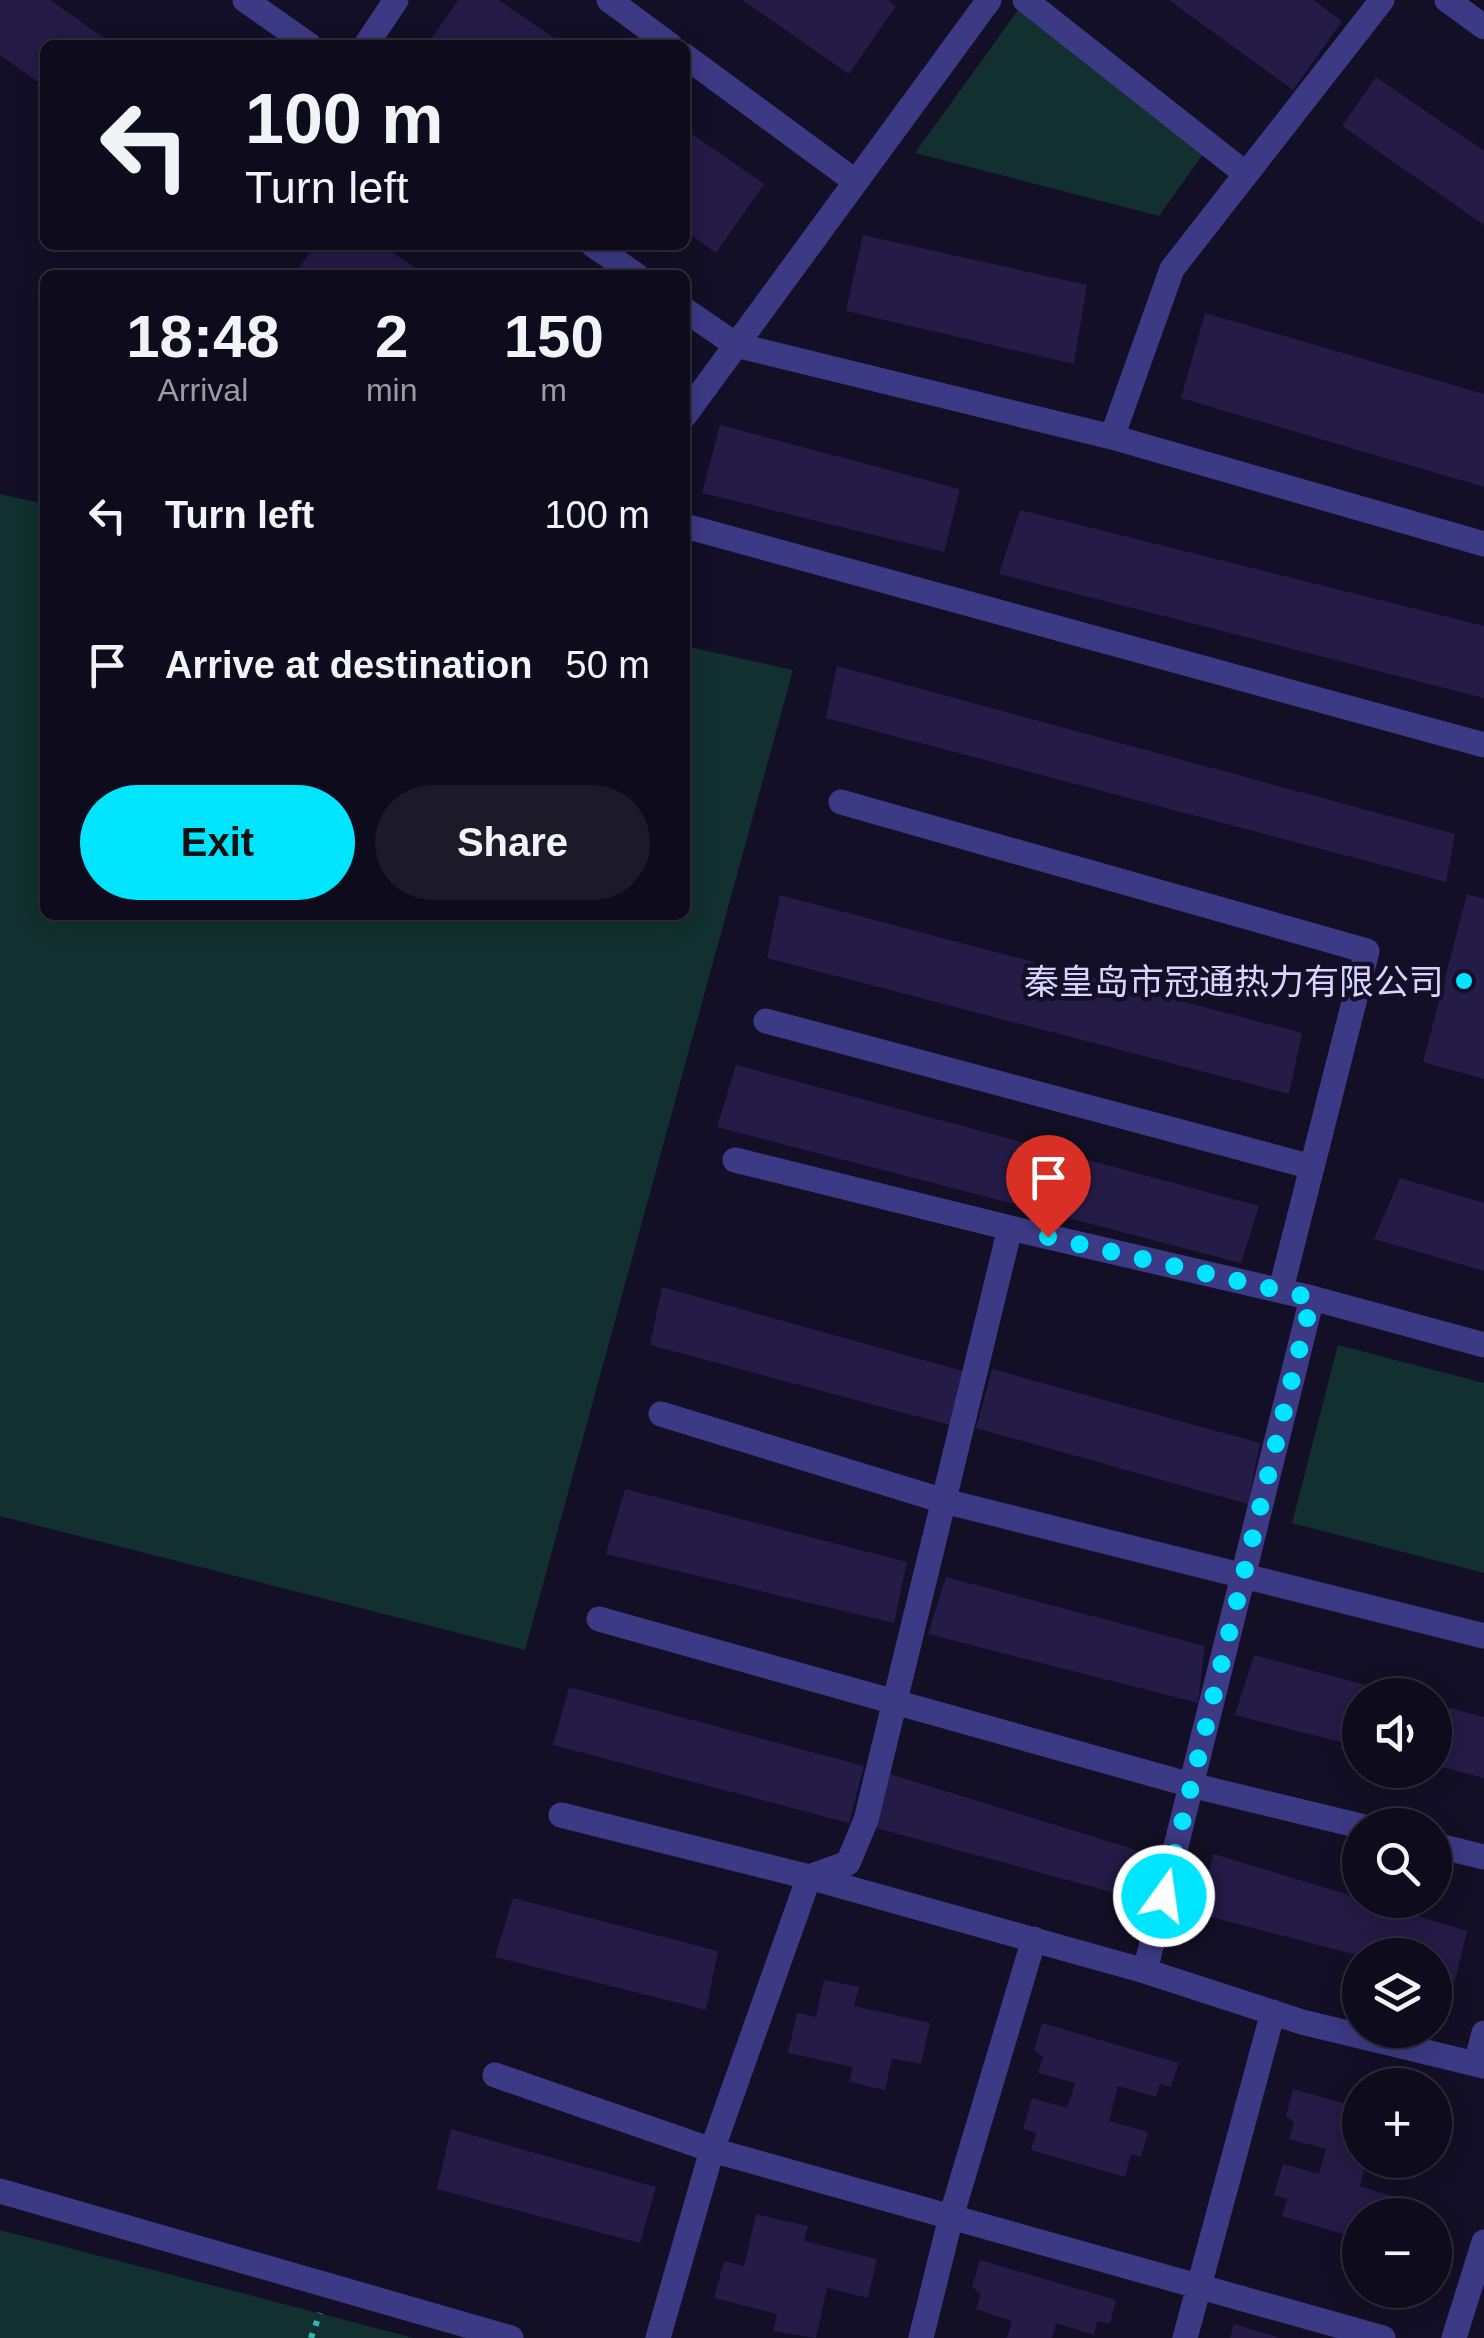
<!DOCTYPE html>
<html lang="en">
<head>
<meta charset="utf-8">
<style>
  :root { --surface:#0e0b1c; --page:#1c1929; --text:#f1f3f6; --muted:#9b9ba3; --line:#2e2b3b; --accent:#00e5ff }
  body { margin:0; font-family:Arial,"Noto Sans SC",sans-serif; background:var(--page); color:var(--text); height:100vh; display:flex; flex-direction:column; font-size:38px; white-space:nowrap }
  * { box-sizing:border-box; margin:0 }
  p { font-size:32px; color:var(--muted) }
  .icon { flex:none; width:55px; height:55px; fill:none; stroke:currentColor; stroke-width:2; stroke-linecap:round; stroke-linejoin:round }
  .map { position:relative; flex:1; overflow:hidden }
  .sheet { position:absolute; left:40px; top:270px; width:650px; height:650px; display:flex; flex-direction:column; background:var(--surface); border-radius:15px; box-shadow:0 5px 25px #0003,0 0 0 2px var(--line) }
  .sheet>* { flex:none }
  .banner { position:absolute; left:40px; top:40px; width:650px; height:210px; border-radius:15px; box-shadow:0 5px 25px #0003,0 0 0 2px var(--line); background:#0e0b1c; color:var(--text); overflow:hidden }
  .tools { position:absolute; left:1342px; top:1678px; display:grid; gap:20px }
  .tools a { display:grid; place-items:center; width:110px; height:110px; border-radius:50%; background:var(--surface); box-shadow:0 5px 25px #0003,0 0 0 2px var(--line); font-size:50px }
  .pin { position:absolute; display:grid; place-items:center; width:85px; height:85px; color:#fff; margin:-102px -42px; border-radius:50% 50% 50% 0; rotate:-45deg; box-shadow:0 0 10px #0007 }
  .pin .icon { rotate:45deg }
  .me { position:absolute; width:110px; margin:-55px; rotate:14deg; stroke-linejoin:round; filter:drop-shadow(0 0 8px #0008) }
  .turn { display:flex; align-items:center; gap:35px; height:210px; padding:0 40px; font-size:45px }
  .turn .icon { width:130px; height:130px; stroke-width:2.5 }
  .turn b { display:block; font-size:70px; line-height:85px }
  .eta { display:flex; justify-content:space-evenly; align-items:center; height:170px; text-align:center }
  .eta b { font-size:60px; font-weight:600; line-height:70px }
  .button { display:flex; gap:20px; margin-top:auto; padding:20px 40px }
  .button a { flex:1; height:115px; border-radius:60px; background:var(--accent); color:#111; font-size:40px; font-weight:600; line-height:115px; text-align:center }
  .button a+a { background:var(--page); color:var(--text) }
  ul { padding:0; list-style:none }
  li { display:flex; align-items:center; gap:30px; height:150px; padding:0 40px }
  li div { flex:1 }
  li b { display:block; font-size:38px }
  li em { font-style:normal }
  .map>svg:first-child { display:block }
</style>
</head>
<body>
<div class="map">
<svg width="1484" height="2338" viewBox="0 0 1484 2338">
  <rect width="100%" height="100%" fill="#130f26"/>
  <path fill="#12302f" d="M 1018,10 L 1203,154 L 1159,216 L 915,153 Z
    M 0,494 L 45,504 L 45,915 L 685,915 L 685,646 L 793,670 L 525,1650 L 0,1516 Z
    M 1338,1345 L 1484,1383 L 1484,1573 L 1292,1523 Z
    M 0,2230 L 414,2338 L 0,2338 Z"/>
  <path fill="#241b47" d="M 0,0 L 50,0 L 114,45 L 45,45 L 45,87 L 0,55 Z
    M 458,0 L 499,0 L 564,45 L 427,45 Z
    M 742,0 L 888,0 L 896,6 L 849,74 Z
    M 1169,0 L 1313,0 L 1342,21 L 1293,90 Z
    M 1376,77 L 1484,151 L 1484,225 L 1342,126 Z
    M 685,129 L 764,184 L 716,253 L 685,231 Z
    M 863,235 L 1087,285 L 1074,364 L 846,311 Z
    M 315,245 L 382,245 L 425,275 L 294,275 Z
    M 1205,313 L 1484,394 L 1484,487 L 1181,398 Z
    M 720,425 L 960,489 L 944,552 L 702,493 Z
    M 1020,510 L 1484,626 L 1484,698 L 999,574 Z
    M 837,666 L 1455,834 L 1446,882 L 826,718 Z
    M 1467,894 L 1484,899 L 1484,1079 L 1423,1062 Z
    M 780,895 L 1302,1033 L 1289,1094 L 767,958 Z
    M 736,1065 L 1259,1206 L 1241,1263 L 717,1127 Z
    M 1400,1178 L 1484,1203 L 1484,1271 L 1374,1239 Z
    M 662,1287 L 963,1371 L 953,1426 L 650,1345 Z
    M 992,1369 L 1260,1443 L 1248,1504 L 976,1428 Z
    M 625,1489 L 907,1562 L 894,1623 L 606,1554 Z
    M 946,1577 L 1205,1646 L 1198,1703 L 928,1634 Z
    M 1254,1655 L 1399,1694 L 1399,1695 L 1360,1695 L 1360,1747 L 1235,1715 Z
    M 569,1687 L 864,1766 L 849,1823 L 553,1745 Z
    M 1435,1704 L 1484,1717 L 1484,1778 L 1435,1765 Z
    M 887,1773 L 1146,1853 L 1137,1899 L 869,1826 Z
    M 1214,1854 L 1467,1931 L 1455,1981 L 1435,1976 L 1435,1955 L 1360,1956 L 1196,1913 Z
    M 513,1898 L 718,1951 L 706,2010 L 495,1957 Z
    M 824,1980 L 859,1987 L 854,2006 L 930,2023 L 921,2064 L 892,2058 L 885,2090 L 849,2082 L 853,2067 L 788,2053 L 797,2013 L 816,2017 Z
    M 1042,2023 L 1179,2063 L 1171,2087 L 1160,2084 L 1156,2097 L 1118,2086 L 1109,2121 L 1148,2132 L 1141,2157 L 1131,2154 L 1125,2177 L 1031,2150 L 1036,2133 L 1023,2129 L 1032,2098 L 1067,2108 L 1075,2083 L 1038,2073 L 1043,2057 L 1034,2050 Z
    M 1293,2089 L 1360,2108 L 1360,2160 L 1367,2160 L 1360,2186 L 1399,2198 L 1394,2215 L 1360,2215 L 1360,2239 L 1282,2216 L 1287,2199 L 1274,2195 L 1283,2164 L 1319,2174 L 1326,2149 L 1289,2139 L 1294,2123 L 1286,2116 Z
    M 451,2129 L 656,2187 L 640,2243 L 437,2189 Z
    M 756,2214 L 808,2226 L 804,2241 L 877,2259 L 868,2298 L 827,2288 L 816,2338 L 773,2331 L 777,2314 L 714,2298 L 724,2261 L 744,2266 Z
    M 980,2260 L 1116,2300 L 1110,2324 L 1097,2321 L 1094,2335 L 1056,2323 L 1052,2338 L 1007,2338 L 1012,2321 L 976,2309 L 981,2294 L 972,2287 Z
    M 1234,2324 L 1277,2337 L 1277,2338 L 1230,2338 Z"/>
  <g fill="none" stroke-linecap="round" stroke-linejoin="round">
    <path stroke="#2fb8b0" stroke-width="6" stroke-dasharray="5 8" stroke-linecap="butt" d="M 311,2338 L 320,2313"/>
    <path stroke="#3d3a85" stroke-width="25" d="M 245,0 L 309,45
      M 609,0 L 670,45
      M 1025,0 L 1246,174
      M 1382,0 L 1172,269 L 1112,437 L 1484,544
      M 1447,0 L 1484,27
      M 366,45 L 396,0
      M 685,56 L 856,182
      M 593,245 L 636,275
      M 685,310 L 736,345 L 1112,437
      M 685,415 L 989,0
      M 685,526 L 1484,745
      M 841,802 L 1367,951 L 1281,1289
      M 766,1021 L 1312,1167
      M 735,1160 L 1010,1228
      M 1312,1298 L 1010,1228 L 866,1820 L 848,1863 L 809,1877 L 712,2150 L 1383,2338
      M 1484,1345 L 1312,1298 L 1145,1971 L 1302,2022 L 1484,2066
      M 661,1414 L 944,1501 L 1484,1636
      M 599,1619 L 1191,1785 L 1360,1826
      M 561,1815 L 809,1877 L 1145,1971
      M 1435,1845 L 1484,1857
      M 1476,2064 L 1484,2033
      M 495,2075 L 712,2150 L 658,2338
      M 0,2191 L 511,2338
      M 921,2338 L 951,2217 L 1034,1939
      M 1185,2338 L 1273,2012
      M 1454,2338 L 1484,2242"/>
  </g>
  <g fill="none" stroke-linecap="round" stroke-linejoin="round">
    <path stroke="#00e5ff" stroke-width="18" stroke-dasharray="0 32.4" d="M 1048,1237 L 1312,1298 L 1164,1896"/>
  </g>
  <circle fill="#00e5ff" stroke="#130f26" stroke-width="4" cx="1464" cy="981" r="10"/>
  <g text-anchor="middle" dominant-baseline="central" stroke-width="9" stroke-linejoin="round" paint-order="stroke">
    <g font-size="35" fill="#d9d4ff" stroke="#130f26" text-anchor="end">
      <text x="1444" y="981">秦皇岛市冠通热力有限公司</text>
    </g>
  </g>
</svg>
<div class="tools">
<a><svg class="icon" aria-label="sound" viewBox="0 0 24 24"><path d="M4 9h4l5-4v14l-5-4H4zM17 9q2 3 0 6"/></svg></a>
<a><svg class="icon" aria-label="search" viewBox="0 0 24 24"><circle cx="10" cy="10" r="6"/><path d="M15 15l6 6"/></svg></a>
<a><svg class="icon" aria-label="layers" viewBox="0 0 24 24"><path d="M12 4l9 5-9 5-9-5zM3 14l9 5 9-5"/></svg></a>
<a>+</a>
<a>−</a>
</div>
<div class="pin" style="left:1048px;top:1237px;background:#d93025"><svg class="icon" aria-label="arrive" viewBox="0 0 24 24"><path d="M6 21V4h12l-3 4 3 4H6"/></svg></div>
<svg class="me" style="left:1164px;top:1896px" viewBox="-20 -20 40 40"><circle r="17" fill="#00e5ff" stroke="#fff" stroke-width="3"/><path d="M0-11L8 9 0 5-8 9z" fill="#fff"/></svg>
<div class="banner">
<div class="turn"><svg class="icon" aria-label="left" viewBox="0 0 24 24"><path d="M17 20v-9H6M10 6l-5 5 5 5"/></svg><div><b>100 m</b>Turn left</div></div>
</div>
<section class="sheet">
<div class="eta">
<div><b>18:48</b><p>Arrival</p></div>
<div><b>2</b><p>min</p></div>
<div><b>150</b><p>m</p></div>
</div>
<ul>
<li><svg class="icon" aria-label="left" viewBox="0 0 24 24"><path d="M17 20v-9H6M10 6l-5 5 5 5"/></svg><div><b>Turn left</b></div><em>100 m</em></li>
<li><svg class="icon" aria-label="arrive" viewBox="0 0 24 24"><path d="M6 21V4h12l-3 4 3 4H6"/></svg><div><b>Arrive at destination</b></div><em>50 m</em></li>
</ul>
<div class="button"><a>Exit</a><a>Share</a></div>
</section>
</div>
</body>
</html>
